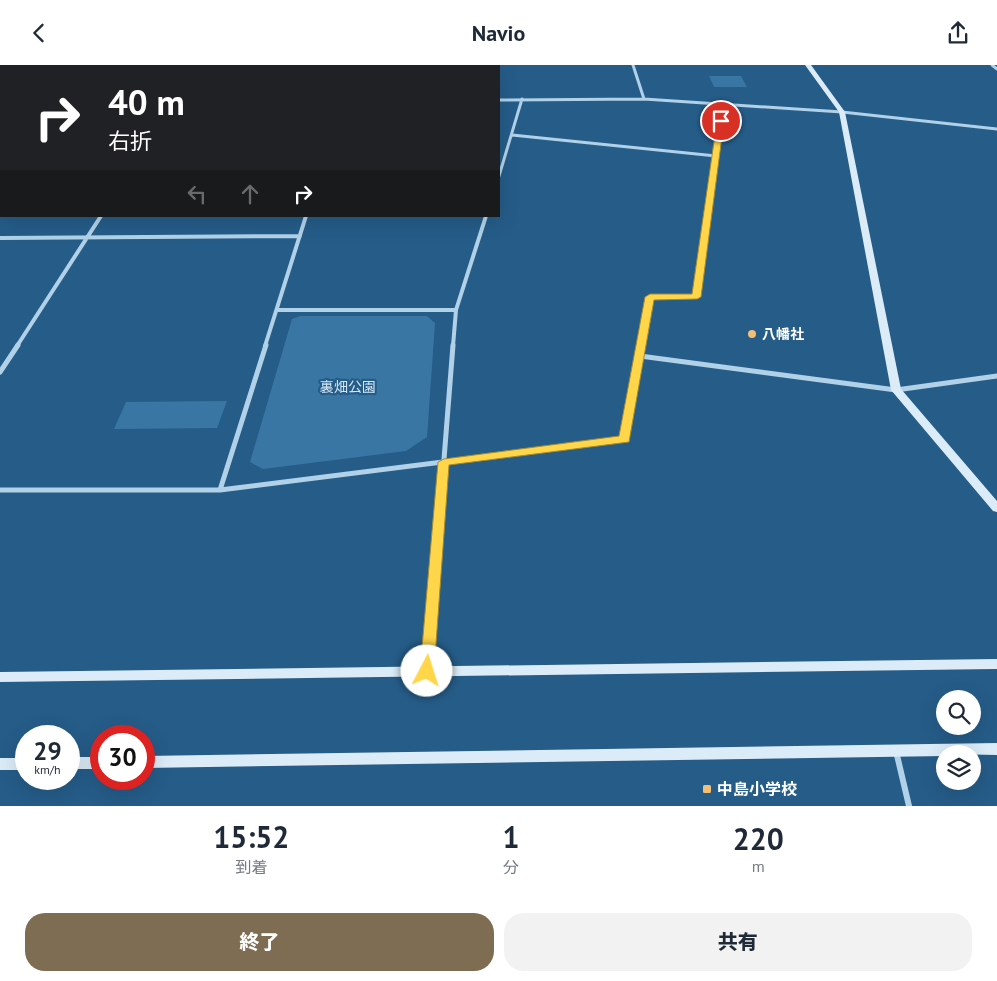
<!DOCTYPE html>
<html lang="ja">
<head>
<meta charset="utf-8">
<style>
  :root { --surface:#fff; --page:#f2f2f3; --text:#1f2937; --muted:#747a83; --accent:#7e6c53 }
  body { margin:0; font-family:"PT Sans","Noto Sans JP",sans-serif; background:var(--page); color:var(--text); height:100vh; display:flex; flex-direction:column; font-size:19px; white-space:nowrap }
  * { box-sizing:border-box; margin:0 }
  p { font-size:16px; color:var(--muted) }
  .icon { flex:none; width:28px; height:28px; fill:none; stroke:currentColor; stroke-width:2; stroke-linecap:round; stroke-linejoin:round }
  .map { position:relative; height:741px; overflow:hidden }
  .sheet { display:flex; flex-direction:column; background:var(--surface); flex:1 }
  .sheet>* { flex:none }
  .banner { position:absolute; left:0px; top:0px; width:500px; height:152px; box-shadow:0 5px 20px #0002; background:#202124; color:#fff; overflow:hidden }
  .fabs { position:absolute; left:936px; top:625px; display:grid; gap:10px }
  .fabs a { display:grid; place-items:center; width:45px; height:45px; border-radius:50%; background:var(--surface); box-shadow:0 5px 20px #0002; font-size:25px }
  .speed { position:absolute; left:15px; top:660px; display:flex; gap:10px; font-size:25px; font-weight:700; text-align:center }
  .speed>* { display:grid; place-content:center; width:65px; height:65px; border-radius:50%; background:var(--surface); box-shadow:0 5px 20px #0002; line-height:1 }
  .speed small { font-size:12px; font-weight:400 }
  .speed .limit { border:8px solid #d22; background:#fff; color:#111 }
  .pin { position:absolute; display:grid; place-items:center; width:42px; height:42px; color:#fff; margin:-21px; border:2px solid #fff; border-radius:50%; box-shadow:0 1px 5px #0007 }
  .me { position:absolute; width:55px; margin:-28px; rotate:5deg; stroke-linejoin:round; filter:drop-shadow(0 0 4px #0008) }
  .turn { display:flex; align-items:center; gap:18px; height:105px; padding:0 25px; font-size:22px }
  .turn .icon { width:65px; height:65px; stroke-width:2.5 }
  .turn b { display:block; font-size:35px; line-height:42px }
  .lanes { display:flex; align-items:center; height:48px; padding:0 25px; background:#0003; justify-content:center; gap:25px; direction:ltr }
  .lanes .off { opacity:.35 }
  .eta { display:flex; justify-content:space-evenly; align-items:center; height:85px; text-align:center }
  .eta b { font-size:30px; font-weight:800; line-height:35px }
  .button { display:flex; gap:10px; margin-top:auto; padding:10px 25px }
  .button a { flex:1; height:58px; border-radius:20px; background:var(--accent); color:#fff; font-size:20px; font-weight:800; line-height:58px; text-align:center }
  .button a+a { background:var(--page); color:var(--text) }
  header { display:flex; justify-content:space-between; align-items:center; height:65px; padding:0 25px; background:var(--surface); font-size:22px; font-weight:800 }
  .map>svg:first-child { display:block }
</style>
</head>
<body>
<header><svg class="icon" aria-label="back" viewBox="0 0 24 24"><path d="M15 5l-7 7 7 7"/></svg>Navio<svg class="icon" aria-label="share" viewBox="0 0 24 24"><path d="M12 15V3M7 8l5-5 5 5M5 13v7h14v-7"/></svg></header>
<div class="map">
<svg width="997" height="741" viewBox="0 0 997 741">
  <rect width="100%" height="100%" fill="#255c88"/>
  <path fill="#3a76a4" d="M 709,11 L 741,11 L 747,22 L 714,22 Z
    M 300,251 L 427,251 L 435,258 L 427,372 L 406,386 L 263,404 L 250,397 L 292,254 Z
    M 227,336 L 217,363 L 114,364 L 126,337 Z"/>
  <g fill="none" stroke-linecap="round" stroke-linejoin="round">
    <path stroke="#b1d1e9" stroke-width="3" d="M 633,0 L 644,34
      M 992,0 L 997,4
      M 499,35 L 644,34 L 842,47 L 997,64
      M 0,63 L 1,61
      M 512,70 L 716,91
      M 499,111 L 522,34
      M 712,124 L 723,39"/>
    <path stroke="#b1d1e9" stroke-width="4" d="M 0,173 L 300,171
      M 277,245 L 456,245
      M 17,281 L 101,151
      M 265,281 L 306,151
      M 453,281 L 456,245 L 486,151
      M 641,281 L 650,232 L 697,232 L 712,122"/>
    <path stroke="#b1d1e9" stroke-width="5" d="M 640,291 L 896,325 L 997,311
      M 0,307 L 18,280
      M 0,425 L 220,425 L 625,374 L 642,280
      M 220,425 L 266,280
      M 437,483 L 453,280"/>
    <path stroke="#b1d1e9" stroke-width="6" d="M 427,606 L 437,482
      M 896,686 L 909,741"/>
    <path fill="#dbebf7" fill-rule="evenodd" d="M 805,0 L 811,0 L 845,47 L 901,324 L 997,436 L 997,447 L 993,446 L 891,325 L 839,47 Z
      M 997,594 L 997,604 L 0,617 L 0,607 Z
      M 997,678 L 997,690 L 945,689 L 945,691 L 144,703 L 144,691 Z
      M 69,692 L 101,692 L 101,704 L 69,704 Z
      M 0,693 L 26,693 L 26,705 L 0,705 Z"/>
  </g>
  <path fill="#ffd54a" stroke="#a68a30" d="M 721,54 L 724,56 L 701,232 L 697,234 L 654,235 L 629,377 L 449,400 L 434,606 L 432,610 L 427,612 L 422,610 L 420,606 L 438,397 L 444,394 L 619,371 L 645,232 L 650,229 L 692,229 L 717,56 Z"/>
  <g fill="#f3bf75" stroke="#255c88" stroke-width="2">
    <circle cx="752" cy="269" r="5"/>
    <rect x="702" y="719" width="10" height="10" rx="2.5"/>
  </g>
  <g text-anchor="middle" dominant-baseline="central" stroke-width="4.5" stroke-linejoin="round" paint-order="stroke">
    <g font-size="14" font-weight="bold" fill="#fff" stroke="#255c88" text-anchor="start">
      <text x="762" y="269">八幡社</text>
    </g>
    <g font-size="14" fill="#d5e8f7" stroke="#255c88">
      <text x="348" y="322">裏畑公園</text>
    </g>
    <g font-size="16" font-weight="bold" fill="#fff" stroke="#255c88" text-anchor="start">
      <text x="717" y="724">中島小学校</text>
    </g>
  </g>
</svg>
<div class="fabs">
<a><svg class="icon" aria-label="search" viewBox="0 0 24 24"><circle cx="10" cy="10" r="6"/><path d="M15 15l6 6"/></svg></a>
<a><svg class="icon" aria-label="layers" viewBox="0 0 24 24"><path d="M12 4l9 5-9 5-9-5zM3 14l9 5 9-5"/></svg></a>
</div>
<div class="speed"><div>29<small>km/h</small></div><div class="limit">30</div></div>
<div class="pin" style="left:721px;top:56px;background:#d93025"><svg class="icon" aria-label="arrive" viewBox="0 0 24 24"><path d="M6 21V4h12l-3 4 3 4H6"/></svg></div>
<svg class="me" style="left:427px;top:606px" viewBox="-20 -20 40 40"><circle r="19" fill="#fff"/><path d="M0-13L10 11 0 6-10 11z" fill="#ffd54a"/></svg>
<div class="banner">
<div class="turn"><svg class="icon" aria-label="right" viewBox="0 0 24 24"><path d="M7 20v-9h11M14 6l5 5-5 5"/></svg><div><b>40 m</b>右折</div></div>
<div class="lanes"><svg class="icon off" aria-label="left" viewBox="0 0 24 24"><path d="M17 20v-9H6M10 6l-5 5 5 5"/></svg><svg class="icon off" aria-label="ahead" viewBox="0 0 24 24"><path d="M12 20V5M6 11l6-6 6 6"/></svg><svg class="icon" aria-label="right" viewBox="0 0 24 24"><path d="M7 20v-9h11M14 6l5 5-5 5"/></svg></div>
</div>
</div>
<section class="sheet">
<div class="eta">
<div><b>15:52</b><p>到着</p></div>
<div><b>1</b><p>分</p></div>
<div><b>220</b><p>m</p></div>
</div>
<div class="button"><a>終了</a><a>共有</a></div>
</section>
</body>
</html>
